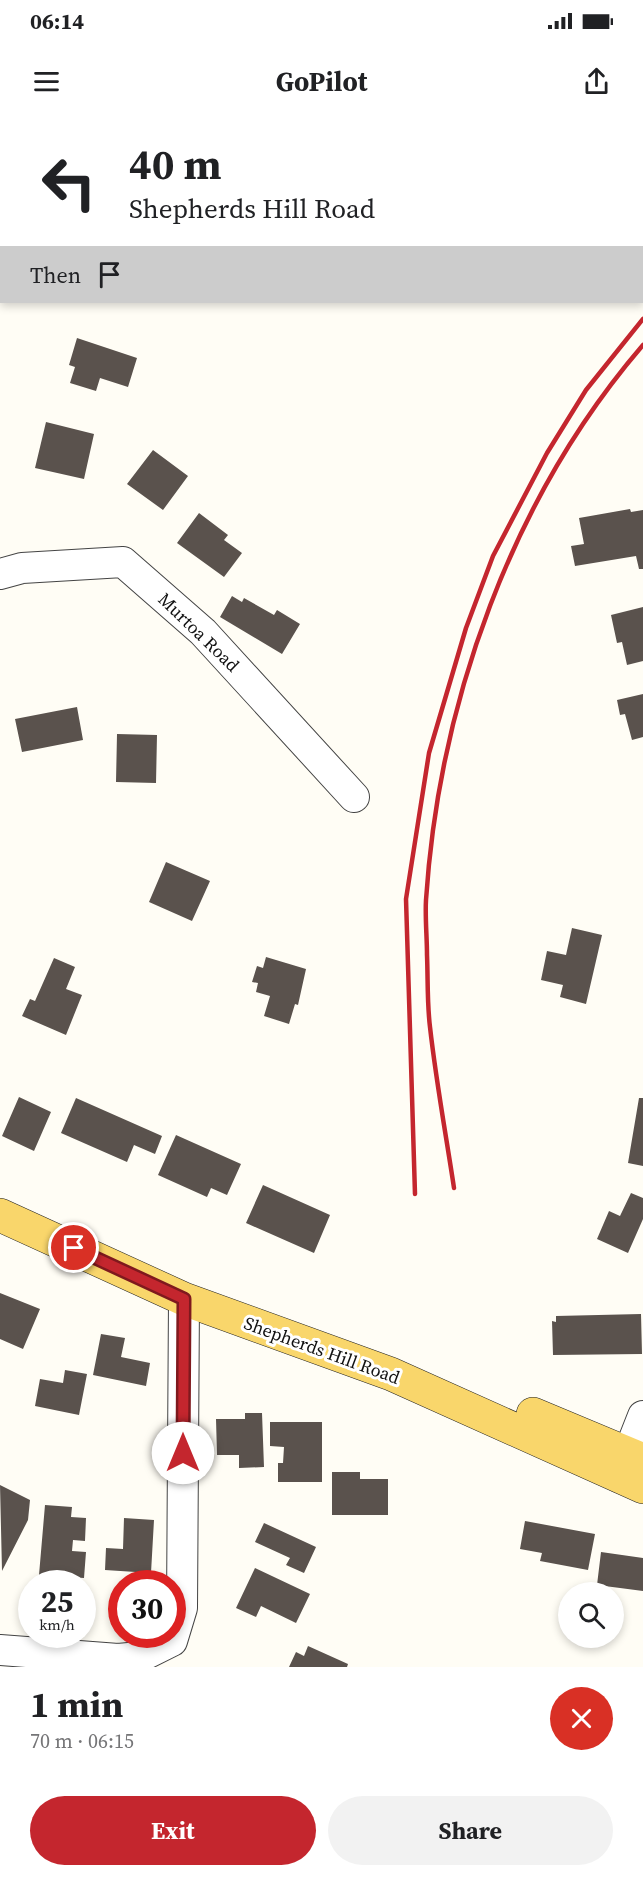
<!DOCTYPE html>
<html lang="en">
<head>
<meta charset="utf-8">
<style>
  :root { --surface:#fff; --page:#f2f2f2; --text:#202124; --muted:#757577; --accent:#c4262e }
  body { margin:0; font-family:"Source Serif 4",serif; background:var(--page); color:var(--text); height:100vh; display:flex; flex-direction:column; font-size:22px; white-space:nowrap }
  * { box-sizing:border-box; margin:0 }
  p { font-size:20px; color:var(--muted) }
  .icon { flex:none; width:33px; height:33px; fill:none; stroke:currentColor; stroke-width:2; stroke-linecap:round; stroke-linejoin:round }
  .map { position:relative; height:1547px; overflow:hidden }
  .side { display:flex; flex-direction:column; background:var(--surface); flex:1 }
  .side>* { flex:none }
  .guide { position:absolute; left:0px; top:0px; width:644px; height:183px; box-shadow:0 3px 9px #0003; background:#fff; color:var(--text); overflow:hidden }
  .buttons { position:absolute; left:558px; top:1462px; display:grid; gap:12px }
  .buttons a { display:grid; place-items:center; width:66px; height:66px; border-radius:50%; background:var(--surface); box-shadow:0 3px 9px #0003; font-size:30px }
  .speed { position:absolute; left:18px; top:1450px; display:flex; gap:12px; font-size:30px; font-weight:700; text-align:center }
  .speed>* { display:grid; place-content:center; width:78px; height:78px; border-radius:50%; background:var(--surface); box-shadow:0 3px 9px #0003; line-height:1 }
  .speed small { font-size:15px; font-weight:400 }
  .speed .limit { border:9px solid #d22; background:#fff; color:#111 }
  .pin { position:absolute; display:grid; place-items:center; width:51px; height:51px; color:#fff; margin:-26px; border:3px solid #fff; border-radius:50%; box-shadow:0 2px 6px #0007 }
  .me { position:absolute; width:66px; margin:-33px; rotate:0deg; stroke-linejoin:round; filter:drop-shadow(0 0 4px #0008) }
  .turn { display:flex; align-items:center; gap:21px; height:126px; padding:0 30px; font-size:27px }
  .turn .icon { width:78px; height:78px; stroke-width:2.5 }
  .turn b { display:block; font-size:42px; line-height:51px }
  .then { display:flex; align-items:center; height:57px; padding:0 30px; background:#0003; gap:12px; font-size:22px }
  .round { display:grid; place-items:center; flex:none; width:63px; height:63px; border-radius:32px; background:var(--page) }
  .overview { display:flex; align-items:center; justify-content:space-between; height:102px; padding:0 30px }
  h1 { font-size:36px; font-weight:700; line-height:45px }
  .primary-button { display:flex; gap:12px; margin-top:auto; padding:12px 30px }
  .primary-button a { flex:1; height:69px; border-radius:36px; background:var(--accent); color:#fff; font-size:24px; font-weight:700; line-height:69px; text-align:center }
  .primary-button a+a { background:var(--page); color:var(--text) }
  .status { display:flex; justify-content:space-between; align-items:center; height:42px; padding:0 30px; background:var(--surface); direction:ltr }
  .status svg { height:16px; fill:currentColor }
  header { display:flex; justify-content:space-between; align-items:center; height:78px; padding:0 30px; background:var(--surface); font-size:27px; font-weight:700 }
  .map>svg:first-child { display:block }
</style>
</head>
<body>
<div class="status"><b>06:14</b><svg viewBox="0 0 49 12"><path d="M0 12V9h3v3zM5 12V6h3v6zM10 12V3h3v9zM15 12V0h3v12zM26 1h20v11H26zM47 4h2v5h-2z"/></svg></div>
<header><svg class="icon" aria-label="menu" viewBox="0 0 24 24"><path d="M4 6h16M4 12h16M4 18h16"/></svg>GoPilot<svg class="icon" aria-label="share" viewBox="0 0 24 24"><path d="M12 15V3M7 8l5-5 5 5M5 13v7h14v-7"/></svg></header>
<div class="map">
<svg width="643" height="1547" viewBox="0 0 643 1547">
  <rect width="100%" height="100%" fill="#fffdf5"/>
  <path fill="#5a524d" d="M 77,218 L 137,238 L 128,267 L 100,258 L 96,271 L 70,263 L 75,247 L 69,245 Z
    M 46,302 L 94,314 L 84,359 L 35,348 Z
    M 153,330 L 188,356 L 163,390 L 127,364 Z
    M 630,389 L 631,392 L 643,390 L 643,449 L 639,449 L 636,436 L 575,446 L 571,426 L 584,424 L 579,398 Z
    M 199,393 L 228,415 L 224,420 L 242,433 L 224,457 L 177,423 Z
    M 232,476 L 242,482 L 244,478 L 274,495 L 277,490 L 300,504 L 282,534 L 220,497 Z
    M 643,487 L 643,541 L 627,545 L 622,522 L 617,523 L 611,495 Z
    M 643,574 L 643,617 L 632,620 L 625,594 L 620,595 L 617,580 Z
    M 77,587 L 83,620 L 22,632 L 15,599 Z
    M 117,614 L 157,615 L 156,663 L 116,662 Z
    M 166,742 L 210,761 L 192,801 L 149,782 Z
    M 572,808 L 602,815 L 586,884 L 560,877 L 563,865 L 541,860 L 547,831 L 566,835 Z
    M 266,837 L 306,849 L 298,885 L 295,884 L 289,904 L 264,896 L 270,876 L 256,872 L 258,863 L 252,862 L 257,846 L 263,848 Z
    M 54,838 L 75,847 L 66,869 L 82,875 L 66,915 L 22,896 L 30,879 L 35,881 Z
    M 19,977 L 51,992 L 34,1031 L 2,1016 Z
    M 76,978 L 162,1016 L 155,1034 L 134,1025 L 127,1042 L 61,1013 Z
    M 639,978 L 643,978 L 643,1046 L 628,1043 Z
    M 176,1015 L 241,1044 L 227,1075 L 211,1068 L 207,1077 L 158,1055 Z
    M 263,1065 L 330,1095 L 314,1133 L 246,1103 Z
    M 631,1073 L 643,1078 L 643,1099 L 628,1133 L 597,1119 L 609,1091 L 620,1096 Z
    M 0,1173 L 40,1189 L 23,1229 L 0,1219 Z
    M 641,1194 L 642,1234 L 553,1235 L 552,1201 L 556,1202 L 556,1196 Z
    M 101,1214 L 125,1218 L 121,1237 L 150,1243 L 146,1266 L 93,1255 Z
    M 65,1250 L 87,1254 L 79,1295 L 35,1286 L 40,1259 L 63,1263 Z
    M 245,1293 L 262,1293 L 264,1347 L 239,1348 L 239,1335 L 217,1335 L 216,1299 L 245,1299 Z
    M 270,1302 L 322,1302 L 322,1362 L 278,1362 L 278,1343 L 283,1343 L 284,1327 L 270,1326 Z
    M 332,1352 L 360,1352 L 360,1359 L 388,1359 L 388,1395 L 332,1395 Z
    M 0,1365 L 30,1380 L 28,1400 L 2,1451 Z
    M 45,1385 L 72,1387 L 71,1397 L 86,1398 L 85,1421 L 73,1420 L 72,1431 L 86,1432 L 84,1458 L 39,1455 Z
    M 124,1398 L 154,1400 L 151,1453 L 105,1450 L 106,1428 L 123,1429 Z
    M 525,1401 L 595,1414 L 588,1450 L 540,1441 L 542,1433 L 520,1429 Z
    M 264,1403 L 316,1427 L 304,1453 L 286,1445 L 290,1438 L 255,1422 Z
    M 601,1432 L 643,1438 L 643,1471 L 597,1465 Z
    M 255,1448 L 310,1474 L 296,1503 L 261,1486 L 256,1497 L 236,1488 Z
    M 308,1526 L 348,1544 L 347,1547 L 289,1547 L 296,1532 L 304,1536 Z"/>
  <g fill="none" stroke-linecap="round" stroke-linejoin="round">
    <defs>
      <path id="minor" d="M 74,2 L 75,0
        M 0,78 L 2,76
        M 0,454 L 22,448 L 123,442 L 203,512 L 354,677
        M 619,1357 L 643,1296
        M 0,1530 L 118,1539 L 140,1537 L 172,1521 L 182,1488 L 184,1179"/>
      <path id="major" d="M 0,1095 L 184,1179 L 391,1254 L 643,1367
        M 533,1294 L 643,1340"/>
    </defs>
    <use href="#minor" stroke="#444" stroke-width="32"/>
    <use href="#major" stroke="#222" stroke-width="34"/>
    <use href="#minor" stroke="#fff" stroke-width="30"/>
    <use href="#major" stroke="#f9d66b" stroke-width="33"/>
    <path stroke="#c4262e" stroke-width="4.5" d="M 454,1068 C 446,1015 436,961 430,907 C 427,883 428,859 427,835 C 427,817 425,798 426,780 C 439,582 512,377 643,225
      M 415,1074 L 406,779 L 429,633 L 466,508 L 493,436 L 547,333 L 586,270 L 643,199"/>
  </g>
  <g fill="none" stroke-linecap="round" stroke-linejoin="round">
    <defs>
      <path id="route" d="M 74,1128 L 184,1179 L 183,1333"/>
    </defs>
    <use href="#route" stroke="#7f191e" stroke-width="15"/>
    <use href="#route" stroke="#c4262e" stroke-width="10"/>
  </g>
  <g text-anchor="middle" dominant-baseline="central" stroke-width="6" stroke-linejoin="round" paint-order="stroke">
    <g font-size="18" fill="#111" stroke="#fff">
      <text transform="translate(199 512) rotate(44)">Murtoa Road</text>
      <text transform="translate(322 1230) rotate(20)">Shepherds Hill Road</text>
    </g>
  </g>
</svg>
<div class="buttons">
<a><svg class="icon" aria-label="search" viewBox="0 0 24 24"><circle cx="10" cy="10" r="6"/><path d="M15 15l6 6"/></svg></a>
</div>
<div class="speed"><div>25<small>km/h</small></div><div class="limit">30</div></div>
<div class="pin" style="left:74px;top:1128px;background:#d93025"><svg class="icon" aria-label="arrive" viewBox="0 0 24 24"><path d="M6 21V4h12l-3 4 3 4H6"/></svg></div>
<svg class="me" style="left:183px;top:1333px" viewBox="-20 -20 40 40"><circle r="19" fill="#fff"/><path d="M0-13L10 11 0 6-10 11z" fill="#c4262e"/></svg>
<div class="guide">
<div class="turn"><svg class="icon" aria-label="left" viewBox="0 0 24 24"><path d="M17 20v-9H6M10 6l-5 5 5 5"/></svg><div><b>40 m</b>Shepherds Hill Road</div></div>
<div class="then">Then<svg class="icon" aria-label="arrive" viewBox="0 0 24 24"><path d="M6 21V4h12l-3 4 3 4H6"/></svg></div>
</div>
</div>
<section class="side">
<div class="overview"><div><h1>1 min</h1><p>70 m · 06:15</p></div><a class="round" style="background:#d93025;color:#fff"><svg class="icon" aria-label="close" viewBox="0 0 24 24"><path d="M6 6l12 12M18 6L6 18"/></svg></a></div>
<div class="primary-button"><a>Exit</a><a>Share</a></div>
</section>
</body>
</html>
